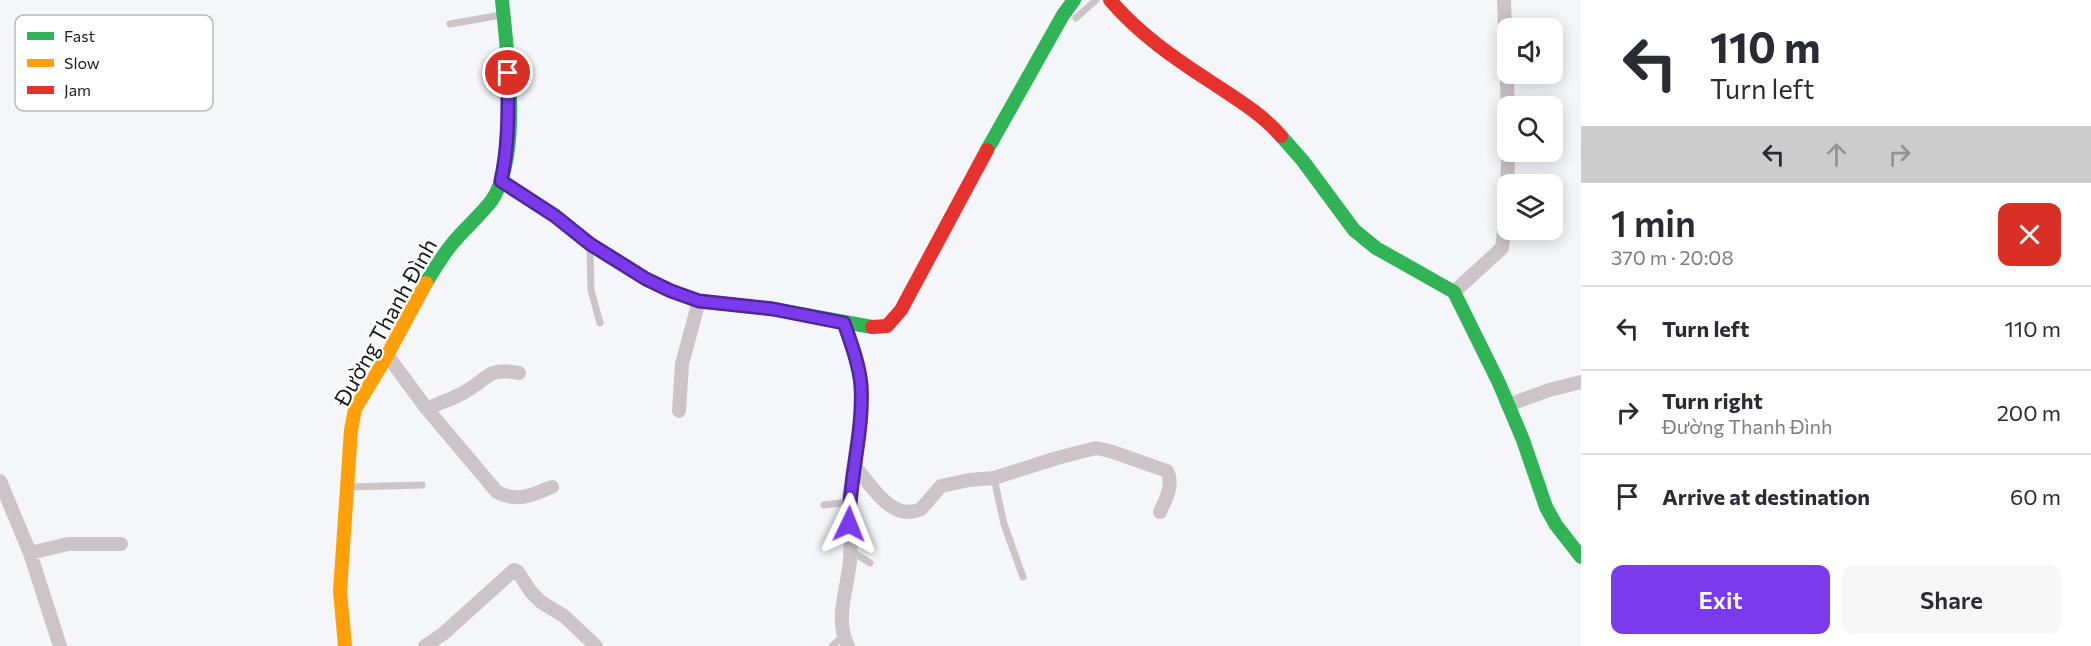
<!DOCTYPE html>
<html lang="en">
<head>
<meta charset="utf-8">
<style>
  :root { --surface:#fff; --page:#f7f7f7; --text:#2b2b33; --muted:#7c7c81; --line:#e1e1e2; --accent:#7c3aed }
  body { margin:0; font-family:Commissioner,sans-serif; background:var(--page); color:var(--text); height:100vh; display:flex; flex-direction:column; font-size:22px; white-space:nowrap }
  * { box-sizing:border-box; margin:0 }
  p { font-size:20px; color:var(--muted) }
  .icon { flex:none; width:33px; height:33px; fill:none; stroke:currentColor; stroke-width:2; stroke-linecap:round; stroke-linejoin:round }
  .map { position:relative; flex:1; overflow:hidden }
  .side { display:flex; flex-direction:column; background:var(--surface); width:510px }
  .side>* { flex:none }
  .top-card { background:#fff; color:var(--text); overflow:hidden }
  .fabs { position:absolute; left:1497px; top:18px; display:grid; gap:12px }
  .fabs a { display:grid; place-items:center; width:66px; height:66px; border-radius:12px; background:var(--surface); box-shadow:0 3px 15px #0003; font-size:30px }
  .pin { position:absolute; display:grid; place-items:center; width:51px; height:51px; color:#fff; margin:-26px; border:3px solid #fff; border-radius:50%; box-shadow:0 2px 6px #0007 }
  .me { position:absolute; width:66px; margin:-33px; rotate:2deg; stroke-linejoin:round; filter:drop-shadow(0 0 4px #0008) }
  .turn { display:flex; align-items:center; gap:21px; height:126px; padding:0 30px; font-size:27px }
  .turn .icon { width:78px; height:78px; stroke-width:2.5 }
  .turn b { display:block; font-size:42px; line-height:51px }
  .lanes { display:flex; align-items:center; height:57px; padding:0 30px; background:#0003; justify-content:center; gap:30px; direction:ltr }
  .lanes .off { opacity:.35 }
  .round { display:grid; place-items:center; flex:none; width:63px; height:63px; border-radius:12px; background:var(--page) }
  .overview { display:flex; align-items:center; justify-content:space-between; height:102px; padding:0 30px }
  h1 { font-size:36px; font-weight:600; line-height:45px }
  .cta { display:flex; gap:12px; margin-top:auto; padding:12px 30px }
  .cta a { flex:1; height:69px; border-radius:12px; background:var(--accent); color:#fff; font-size:24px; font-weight:600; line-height:69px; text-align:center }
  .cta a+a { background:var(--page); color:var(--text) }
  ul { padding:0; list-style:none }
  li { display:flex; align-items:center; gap:18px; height:84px; padding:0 30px; border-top:2px solid var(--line) }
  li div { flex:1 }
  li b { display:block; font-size:22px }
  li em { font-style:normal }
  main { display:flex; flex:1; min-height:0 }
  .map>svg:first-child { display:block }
</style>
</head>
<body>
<main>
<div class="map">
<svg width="1581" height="646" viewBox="0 0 1581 646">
  <rect width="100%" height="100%" fill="#f4f6f9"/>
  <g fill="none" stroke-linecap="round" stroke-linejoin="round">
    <path stroke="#cdc4c7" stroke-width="7" d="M 1076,18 L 1096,0
      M 450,24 L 501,15
      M 590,247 L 591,290 L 600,323
      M 994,478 L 1004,524 L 1023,577
      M 349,487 L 422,485
      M 824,505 L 849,502
      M 851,551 L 870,563
      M 832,646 L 843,636"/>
    <path stroke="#cdc4c7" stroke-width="14" d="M 1504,0 L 1508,112
      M 1454,292 L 1502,248 L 1507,208 L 1508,152
      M 844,323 C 849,339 856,355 859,372 C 866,414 853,458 849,500 C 848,520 852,540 850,560 C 848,588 834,619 848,646
      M 387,355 L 427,409 L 497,492 C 519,503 530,495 552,487
      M 1508,405 L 1549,390 L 1581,382
      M 427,409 C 439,403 452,399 463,393 C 489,379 486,367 519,373
      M 679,411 L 682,364 L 699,301
      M 854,465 C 870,484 892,523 921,509 L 941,486 L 969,480 L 994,478 L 1057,458 L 1096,448 L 1110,451 L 1167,471 C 1174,484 1166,499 1160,512
      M 0,481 L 30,553 L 60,646
      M 30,553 L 68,544 L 121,544
      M 425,646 L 443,634 L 514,570 L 518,572 L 531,592 L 541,602 L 564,616 L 596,646"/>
    <path stroke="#30b455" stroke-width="14" d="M 1281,136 L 1303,161 L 1354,230 L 1376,248 L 1454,292 L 1499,383 L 1523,440 L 1546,507 L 1556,525 L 1581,557
      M 987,150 L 1063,15 L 1074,0
      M 501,181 L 555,216 L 590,244 L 646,279 L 671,291 L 699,301 L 773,309 L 872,327
      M 426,283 C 434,270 442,256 452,244 C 464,229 480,216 492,200 C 522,154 507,53 502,0"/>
    <path stroke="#ff9f0a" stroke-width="14" d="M 345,646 L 340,591 L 351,430 L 355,409 L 384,361 L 426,283"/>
    <path stroke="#e5322d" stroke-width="14" d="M 1110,0 C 1139,34 1174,58 1211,82 C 1235,98 1262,114 1281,136
      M 872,327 L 887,326 L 901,310 L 987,150"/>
  </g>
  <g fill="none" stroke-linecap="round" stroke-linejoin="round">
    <defs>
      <path id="route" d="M 508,73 C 508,110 509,145 501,181 L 555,216 L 590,244 L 646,279 L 671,291 L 699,301 L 773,309 L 844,323 C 851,343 859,364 861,385 C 864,432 849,478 849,524"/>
    </defs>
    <use href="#route" stroke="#51269a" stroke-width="15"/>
    <use href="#route" stroke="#7c3aed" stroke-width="10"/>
  </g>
  <g text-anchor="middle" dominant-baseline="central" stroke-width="4.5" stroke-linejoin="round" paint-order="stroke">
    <g font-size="22" fill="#191a1c" stroke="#fff">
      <text transform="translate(385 322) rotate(-61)">Đường Thanh Đình</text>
    </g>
  </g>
  <rect x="15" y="15" width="198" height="96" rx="9" fill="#fff" stroke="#bababb" stroke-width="1.5"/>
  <rect x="27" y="32" width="27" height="8" fill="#30b455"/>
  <rect x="27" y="59" width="27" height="8" fill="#ff9f0a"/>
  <rect x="27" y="86" width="27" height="8" fill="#e5322d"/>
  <g font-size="16" fill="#191a1c">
    <text x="64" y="42">Fast</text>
    <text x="64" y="69">Slow</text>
    <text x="64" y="96">Jam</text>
  </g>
</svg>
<div class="fabs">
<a><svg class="icon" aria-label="sound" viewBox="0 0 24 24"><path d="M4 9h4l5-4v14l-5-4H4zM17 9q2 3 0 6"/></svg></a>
<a><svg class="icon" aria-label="search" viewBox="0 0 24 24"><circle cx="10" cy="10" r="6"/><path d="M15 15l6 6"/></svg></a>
<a><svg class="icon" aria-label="layers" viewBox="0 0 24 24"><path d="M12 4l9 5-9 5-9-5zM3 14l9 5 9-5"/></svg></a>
</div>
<div class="pin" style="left:508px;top:73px;background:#d93025"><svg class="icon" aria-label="arrive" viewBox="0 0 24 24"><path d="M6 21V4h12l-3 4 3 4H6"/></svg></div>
<svg class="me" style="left:849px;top:524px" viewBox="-20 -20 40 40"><path d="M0-17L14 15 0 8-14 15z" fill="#7c3aed" stroke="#fff" stroke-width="4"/></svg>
</div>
<section class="side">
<div class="top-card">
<div class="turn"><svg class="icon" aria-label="left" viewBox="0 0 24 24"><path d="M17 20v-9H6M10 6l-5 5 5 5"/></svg><div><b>110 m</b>Turn left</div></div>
<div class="lanes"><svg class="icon" aria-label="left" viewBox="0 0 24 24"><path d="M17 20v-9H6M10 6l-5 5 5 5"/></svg><svg class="icon off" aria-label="ahead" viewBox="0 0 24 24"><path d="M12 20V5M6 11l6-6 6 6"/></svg><svg class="icon off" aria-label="right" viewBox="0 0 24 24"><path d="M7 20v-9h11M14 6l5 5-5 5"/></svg></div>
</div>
<div class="overview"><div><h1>1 min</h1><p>370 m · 20:08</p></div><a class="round" style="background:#d93025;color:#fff"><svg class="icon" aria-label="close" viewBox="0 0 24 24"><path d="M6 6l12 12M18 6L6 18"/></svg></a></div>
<ul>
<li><svg class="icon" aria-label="left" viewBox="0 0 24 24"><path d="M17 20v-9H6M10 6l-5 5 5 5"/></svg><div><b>Turn left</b></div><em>110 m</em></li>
<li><svg class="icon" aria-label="right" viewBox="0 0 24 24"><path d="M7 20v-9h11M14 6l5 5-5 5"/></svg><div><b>Turn right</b><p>Đường Thanh Đình</p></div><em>200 m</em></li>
<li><svg class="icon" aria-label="arrive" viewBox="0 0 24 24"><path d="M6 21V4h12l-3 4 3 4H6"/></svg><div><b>Arrive at destination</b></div><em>60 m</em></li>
</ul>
<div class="cta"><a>Exit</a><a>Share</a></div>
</section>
</main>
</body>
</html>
